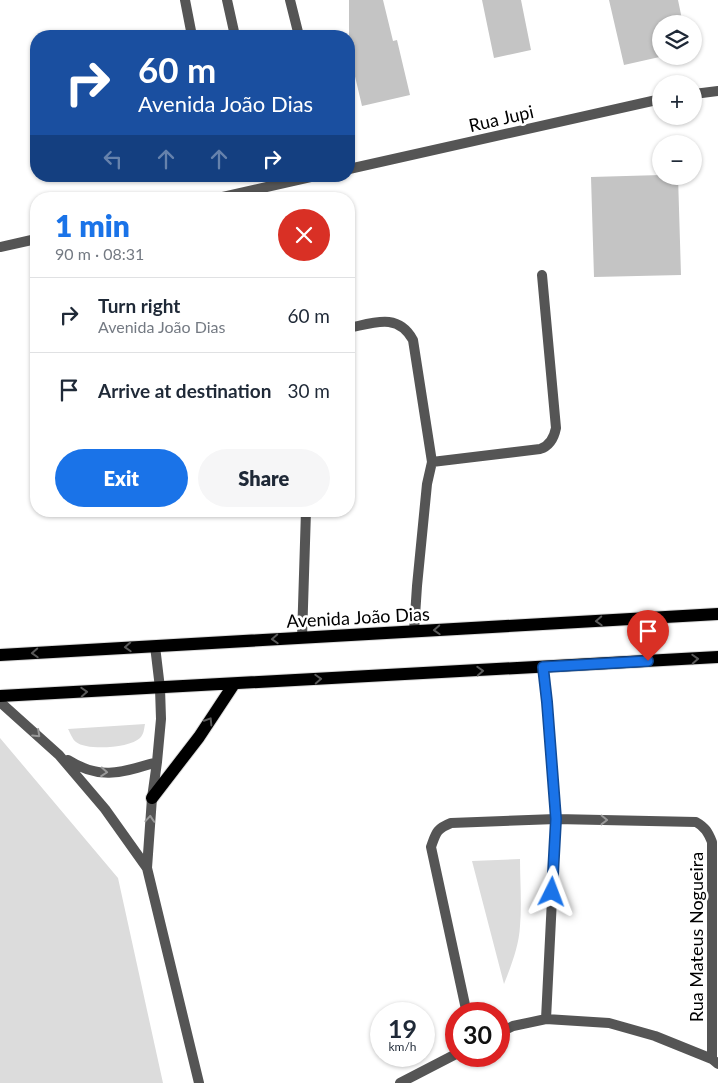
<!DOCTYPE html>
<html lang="en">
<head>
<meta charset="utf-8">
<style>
  :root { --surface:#fff; --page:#f6f6f7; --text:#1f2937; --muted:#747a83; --line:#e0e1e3; --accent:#1a73e8 }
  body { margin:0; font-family:Lato,sans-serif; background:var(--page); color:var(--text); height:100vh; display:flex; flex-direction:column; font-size:19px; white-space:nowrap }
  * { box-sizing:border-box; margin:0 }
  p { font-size:16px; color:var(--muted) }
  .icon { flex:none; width:28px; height:28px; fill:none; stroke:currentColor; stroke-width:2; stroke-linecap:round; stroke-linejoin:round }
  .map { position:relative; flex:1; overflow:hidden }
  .details { position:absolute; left:30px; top:192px; width:325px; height:325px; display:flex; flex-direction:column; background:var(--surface); border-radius:20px; box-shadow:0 1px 4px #0004 }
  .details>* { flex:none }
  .banner { position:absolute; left:30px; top:30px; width:325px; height:152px; border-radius:20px; box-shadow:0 1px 4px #0004; background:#1a4fa0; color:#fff; overflow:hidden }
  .controls { position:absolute; left:652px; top:15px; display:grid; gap:10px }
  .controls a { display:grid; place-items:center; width:50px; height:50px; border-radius:50%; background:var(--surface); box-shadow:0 1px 4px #0004; font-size:25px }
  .speed { position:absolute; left:370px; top:1002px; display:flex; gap:10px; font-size:25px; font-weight:700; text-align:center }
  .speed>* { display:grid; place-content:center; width:65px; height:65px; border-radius:50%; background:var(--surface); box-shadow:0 1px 4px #0004; line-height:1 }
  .speed small { font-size:12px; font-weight:400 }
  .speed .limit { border:8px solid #d22; background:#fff; color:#111 }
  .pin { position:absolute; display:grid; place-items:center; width:42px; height:42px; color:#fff; margin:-51px -21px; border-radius:50% 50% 50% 0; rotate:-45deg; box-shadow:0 0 5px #0007 }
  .pin .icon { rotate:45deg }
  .me { position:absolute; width:55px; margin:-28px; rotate:3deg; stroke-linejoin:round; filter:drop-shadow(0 0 4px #0008) }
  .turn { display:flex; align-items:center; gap:18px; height:105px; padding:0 25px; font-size:22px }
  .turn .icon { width:65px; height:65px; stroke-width:2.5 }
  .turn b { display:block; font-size:35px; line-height:42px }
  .lanes { display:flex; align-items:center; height:48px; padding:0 25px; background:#0003; justify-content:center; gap:25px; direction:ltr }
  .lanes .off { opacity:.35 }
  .round { display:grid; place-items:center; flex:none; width:52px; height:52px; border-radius:26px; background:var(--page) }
  .overview { display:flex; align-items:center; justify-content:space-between; height:85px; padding:0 25px }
  h1 { font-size:30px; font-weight:800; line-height:38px; color:var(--accent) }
  .primary-button { display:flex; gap:10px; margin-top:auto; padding:10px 25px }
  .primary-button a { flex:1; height:58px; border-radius:30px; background:var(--accent); color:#fff; font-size:20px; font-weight:800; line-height:58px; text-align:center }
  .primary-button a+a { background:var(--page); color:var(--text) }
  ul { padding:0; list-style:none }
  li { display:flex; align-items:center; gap:15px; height:75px; padding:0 25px; border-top:1px solid var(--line) }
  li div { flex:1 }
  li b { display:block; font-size:19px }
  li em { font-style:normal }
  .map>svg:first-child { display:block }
</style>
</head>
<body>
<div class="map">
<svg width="718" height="1083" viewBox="0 0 718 1083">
  <rect width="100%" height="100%" fill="#fff"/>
  <path fill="#dcdcdc" d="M 145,724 C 144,729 144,734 140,738 C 130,748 87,751 76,742 C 72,739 70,732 68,729 Z
    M 0,738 L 118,878 L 163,1083 L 0,1083 Z
    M 520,859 C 520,881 522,904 520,926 C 519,946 511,966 504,984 L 472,861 Z"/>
  <path fill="#c4c4c4" d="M 349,0 L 383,0 L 393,41 L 397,40 L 410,95 L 362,106 L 349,51 Z
    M 482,0 L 521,0 L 531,50 L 494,58 Z
    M 609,0 L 678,0 L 683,24 L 661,24 L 661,56 L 664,56 L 624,65 Z
    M 661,175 L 661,176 L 678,176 L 681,275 L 594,277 L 591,177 Z"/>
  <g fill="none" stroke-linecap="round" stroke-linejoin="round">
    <defs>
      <path id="primary" d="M 0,655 L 718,614
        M 0,696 L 718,657
        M 152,798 L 199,737 L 234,684"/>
    </defs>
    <use href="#primary" stroke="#dbdbdb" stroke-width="14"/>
    <path stroke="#555" stroke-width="10" d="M 185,0 L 192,36
      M 227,0 L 235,36
      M 290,0 L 299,36
      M 349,328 C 373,323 398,312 413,340 L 432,462
      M 414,631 L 417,586 L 427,484 L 432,462 L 540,449 C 550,446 554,438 556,428 L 542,275
      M 302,638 L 306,511"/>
    <path stroke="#555" stroke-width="10" d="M 694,94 L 718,91
      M 349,169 L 661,99
      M 214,199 L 315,176
      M 0,247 L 36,239
      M 543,667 L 547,702 L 556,819 L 546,1019
      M 467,1014 L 431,847 C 436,833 436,829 451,823 L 556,819 L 696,822 C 705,827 708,832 712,842 L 712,1059
      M 499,1033 L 513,1026 L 546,1019 L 609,1023 L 655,1036 L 712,1059 L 718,1064
      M 400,1083 L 456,1054"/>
    <path stroke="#555" stroke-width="10" d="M 155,646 L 160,688 L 161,719 L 157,762 L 152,798 L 147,868 L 199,1083
      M 0,702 L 59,755 L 105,809 L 147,868
      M 68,760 C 101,781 123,772 157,762"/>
    <use href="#primary" stroke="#000" stroke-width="12"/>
  </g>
  <defs><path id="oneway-chevron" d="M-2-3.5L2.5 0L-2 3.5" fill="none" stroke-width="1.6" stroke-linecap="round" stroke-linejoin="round" transform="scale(1.25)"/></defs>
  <g stroke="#595959">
    <use href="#oneway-chevron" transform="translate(599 621) rotate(177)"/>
    <use href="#oneway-chevron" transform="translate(437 630) rotate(177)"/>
    <use href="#oneway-chevron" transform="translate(275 639) rotate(177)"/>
    <use href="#oneway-chevron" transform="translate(128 647) rotate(177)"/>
    <use href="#oneway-chevron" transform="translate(35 653) rotate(177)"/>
    <use href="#oneway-chevron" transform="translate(695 659) rotate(-3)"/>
    <use href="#oneway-chevron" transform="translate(480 671) rotate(-3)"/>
    <use href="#oneway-chevron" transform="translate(318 679) rotate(-3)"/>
    <use href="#oneway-chevron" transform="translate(84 692) rotate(-3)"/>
    <use href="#oneway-chevron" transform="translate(209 721) rotate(-58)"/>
  </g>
  <g stroke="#999">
    <use href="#oneway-chevron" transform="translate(37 734) rotate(43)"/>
    <use href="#oneway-chevron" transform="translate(104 772) rotate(4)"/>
    <use href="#oneway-chevron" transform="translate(150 819) rotate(-86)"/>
    <use href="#oneway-chevron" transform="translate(604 820) rotate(1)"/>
  </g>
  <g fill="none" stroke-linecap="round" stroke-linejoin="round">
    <defs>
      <path id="route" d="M 552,892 L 556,819 L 547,702 L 543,667 L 648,661"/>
    </defs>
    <use href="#route" stroke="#114b97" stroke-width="12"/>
    <use href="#route" stroke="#1a73e8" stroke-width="9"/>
  </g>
  <g text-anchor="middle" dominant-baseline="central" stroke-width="5" stroke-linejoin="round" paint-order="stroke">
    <g font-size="18" fill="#000" stroke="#fff">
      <text transform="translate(501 118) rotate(-13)">Rua Jupi</text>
      <text transform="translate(358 617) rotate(-3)">Avenida João Dias</text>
      <text transform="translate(696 937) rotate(-90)">Rua Mateus Nogueira</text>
    </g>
  </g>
</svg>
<div class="controls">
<a><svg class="icon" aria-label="layers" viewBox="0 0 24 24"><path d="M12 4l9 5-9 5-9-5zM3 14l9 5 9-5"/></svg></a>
<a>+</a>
<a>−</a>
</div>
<div class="speed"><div>19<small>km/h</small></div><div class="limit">30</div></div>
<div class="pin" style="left:648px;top:661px;background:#d93025"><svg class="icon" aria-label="arrive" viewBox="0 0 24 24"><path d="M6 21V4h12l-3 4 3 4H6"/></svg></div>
<svg class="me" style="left:552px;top:892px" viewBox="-20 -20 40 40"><path d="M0-17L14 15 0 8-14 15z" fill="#1a73e8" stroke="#fff" stroke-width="4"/></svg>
<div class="banner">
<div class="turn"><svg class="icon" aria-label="right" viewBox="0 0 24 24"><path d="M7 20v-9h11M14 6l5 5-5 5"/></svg><div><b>60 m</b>Avenida João Dias</div></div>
<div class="lanes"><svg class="icon off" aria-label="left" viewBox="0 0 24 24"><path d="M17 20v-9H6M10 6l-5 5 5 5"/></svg><svg class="icon off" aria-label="ahead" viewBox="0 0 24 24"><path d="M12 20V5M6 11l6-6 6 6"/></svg><svg class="icon off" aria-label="ahead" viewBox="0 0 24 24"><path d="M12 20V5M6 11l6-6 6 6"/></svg><svg class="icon" aria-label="right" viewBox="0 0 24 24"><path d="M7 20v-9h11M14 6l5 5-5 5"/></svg></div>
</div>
<section class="details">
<div class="overview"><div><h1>1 min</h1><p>90 m · 08:31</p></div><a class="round" style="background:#d93025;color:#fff"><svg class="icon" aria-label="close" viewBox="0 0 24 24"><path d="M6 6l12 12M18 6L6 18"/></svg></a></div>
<ul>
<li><svg class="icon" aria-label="right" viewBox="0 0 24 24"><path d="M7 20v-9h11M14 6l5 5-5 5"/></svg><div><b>Turn right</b><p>Avenida João Dias</p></div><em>60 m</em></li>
<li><svg class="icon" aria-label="arrive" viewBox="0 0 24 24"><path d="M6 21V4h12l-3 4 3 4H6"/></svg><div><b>Arrive at destination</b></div><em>30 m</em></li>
</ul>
<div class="primary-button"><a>Exit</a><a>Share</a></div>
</section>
</div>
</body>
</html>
